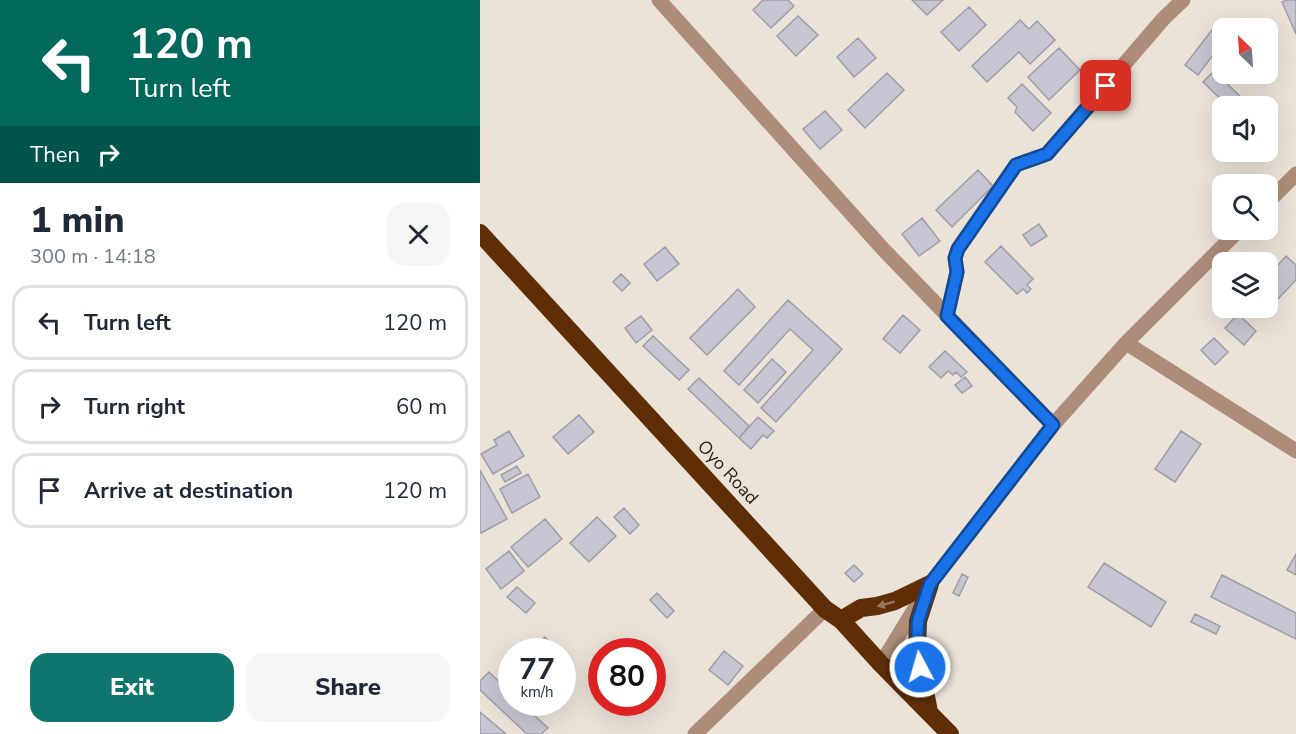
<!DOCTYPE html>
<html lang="en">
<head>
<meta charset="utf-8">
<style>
  :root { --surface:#fff; --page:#f6f6f7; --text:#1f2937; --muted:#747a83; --line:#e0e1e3; --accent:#0f766e }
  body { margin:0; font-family:"Nunito Sans",sans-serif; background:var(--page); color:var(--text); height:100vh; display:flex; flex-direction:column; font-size:22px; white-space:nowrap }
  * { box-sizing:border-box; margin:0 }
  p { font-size:20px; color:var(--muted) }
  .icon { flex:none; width:33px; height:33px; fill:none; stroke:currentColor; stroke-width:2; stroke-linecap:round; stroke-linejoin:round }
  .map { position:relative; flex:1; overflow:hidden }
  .panel { display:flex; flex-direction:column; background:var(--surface); width:480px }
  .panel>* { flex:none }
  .hud { background:#00695c; color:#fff; overflow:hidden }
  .needle { width:39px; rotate:335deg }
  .fabs { position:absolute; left:732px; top:18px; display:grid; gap:12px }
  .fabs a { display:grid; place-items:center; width:66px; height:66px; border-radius:12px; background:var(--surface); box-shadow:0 6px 24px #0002; font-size:30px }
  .speed { position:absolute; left:18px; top:638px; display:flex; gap:12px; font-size:30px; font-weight:700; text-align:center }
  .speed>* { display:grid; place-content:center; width:78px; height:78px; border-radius:50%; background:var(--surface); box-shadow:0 6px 24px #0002; line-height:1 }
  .speed small { font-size:15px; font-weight:400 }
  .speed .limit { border:9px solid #d22; background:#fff; color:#111 }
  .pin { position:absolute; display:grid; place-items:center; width:51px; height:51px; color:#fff; margin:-26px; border-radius:12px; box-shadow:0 3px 9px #0006 }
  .me { position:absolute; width:66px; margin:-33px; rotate:354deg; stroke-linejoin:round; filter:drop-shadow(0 0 4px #0008) }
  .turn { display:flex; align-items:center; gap:21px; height:126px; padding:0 30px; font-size:27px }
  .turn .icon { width:78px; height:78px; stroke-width:2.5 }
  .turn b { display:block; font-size:42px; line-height:51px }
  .then { display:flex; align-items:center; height:57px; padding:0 30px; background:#0003; gap:12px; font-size:22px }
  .round { display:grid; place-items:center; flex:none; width:63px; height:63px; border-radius:18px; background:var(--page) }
  .overview { display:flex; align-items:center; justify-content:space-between; height:102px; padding:0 30px }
  h1 { font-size:36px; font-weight:800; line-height:45px }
  .button { display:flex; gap:12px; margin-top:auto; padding:12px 30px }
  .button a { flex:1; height:69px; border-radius:18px; background:var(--accent); color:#fff; font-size:24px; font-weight:800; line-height:69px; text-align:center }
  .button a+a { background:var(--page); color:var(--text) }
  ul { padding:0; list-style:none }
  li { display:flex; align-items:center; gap:18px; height:75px; margin:0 12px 9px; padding:0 18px; border:3px solid var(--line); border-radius:18px }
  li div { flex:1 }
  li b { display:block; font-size:22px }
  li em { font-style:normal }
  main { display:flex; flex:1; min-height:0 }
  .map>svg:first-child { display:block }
</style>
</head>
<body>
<main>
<section class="panel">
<div class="hud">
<div class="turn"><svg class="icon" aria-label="left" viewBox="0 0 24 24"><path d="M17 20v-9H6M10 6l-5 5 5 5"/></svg><div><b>120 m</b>Turn left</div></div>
<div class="then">Then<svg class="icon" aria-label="right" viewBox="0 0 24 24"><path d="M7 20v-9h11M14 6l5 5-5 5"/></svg></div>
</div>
<div class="overview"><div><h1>1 min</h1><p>300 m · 14:18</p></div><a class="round"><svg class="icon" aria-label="close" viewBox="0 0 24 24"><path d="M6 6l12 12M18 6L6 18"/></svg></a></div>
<ul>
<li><svg class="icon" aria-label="left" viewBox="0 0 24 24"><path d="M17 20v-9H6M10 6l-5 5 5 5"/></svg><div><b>Turn left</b></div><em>120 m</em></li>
<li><svg class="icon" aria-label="right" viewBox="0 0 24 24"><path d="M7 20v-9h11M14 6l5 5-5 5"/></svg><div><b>Turn right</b></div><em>60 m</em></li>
<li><svg class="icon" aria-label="arrive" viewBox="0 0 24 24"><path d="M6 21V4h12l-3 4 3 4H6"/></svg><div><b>Arrive at destination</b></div><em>120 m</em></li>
</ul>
<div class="button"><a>Exit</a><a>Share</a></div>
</section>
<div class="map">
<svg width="816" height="734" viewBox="0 0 816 734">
  <rect width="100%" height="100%" fill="#ebe2d8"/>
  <path fill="#c7c5d1" stroke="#9f9da9" stroke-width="1.5" d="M 283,0 L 308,0 L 314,6 L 291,28 L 273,10 Z
    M 432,0 L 463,0 L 447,15 Z
    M 807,0 L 816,0 L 816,34 L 802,2 Z
    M 489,7 L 506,25 L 479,51 L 461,32 Z
    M 318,16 L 338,35 L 316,56 L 297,36 Z
    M 540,20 L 549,29 L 557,21 L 575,40 L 550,64 L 539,52 L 507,82 L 492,66 Z
    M 738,22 L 747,28 L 742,28 L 742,43 L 718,75 L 705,65 Z
    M 378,38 L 396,58 L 374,77 L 357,57 Z
    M 579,48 L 600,70 L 569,100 L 548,77 Z
    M 734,71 L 770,106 L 748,106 L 723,82 Z
    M 407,73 L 424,90 L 385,128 L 368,110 Z
    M 542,84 L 571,113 L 553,131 L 535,112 L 537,107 L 528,98 Z
    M 345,111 L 362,130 L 340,149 L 323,129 Z
    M 498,170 L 513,186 L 472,227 L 456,210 Z
    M 442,218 L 460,241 L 439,256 L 422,234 Z
    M 559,224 L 567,236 L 551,246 L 543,235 Z
    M 521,246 L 553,279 L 547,285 L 551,289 L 547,293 L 543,289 L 537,294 L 505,262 Z
    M 185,247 L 199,264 L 177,281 L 164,264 Z
    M 806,256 L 816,265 L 816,280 L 797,300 L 788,291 L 788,276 Z
    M 141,274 L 150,283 L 142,291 L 133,282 Z
    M 258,289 L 275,307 L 227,355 L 210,338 Z
    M 308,300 L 362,349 L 296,422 L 281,408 L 333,350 L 310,329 L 259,385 L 244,371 Z
    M 758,314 L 776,331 L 764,345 L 745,328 Z
    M 423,315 L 440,330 L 420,353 L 403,339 Z
    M 161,316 L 172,330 L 156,343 L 145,328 Z
    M 173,336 L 209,370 L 199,380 L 163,346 Z
    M 734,338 L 748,352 L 735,365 L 721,350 Z
    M 465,351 L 487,372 L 481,377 L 476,372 L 473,375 L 468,371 L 461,378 L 449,367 Z
    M 292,359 L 306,372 L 278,403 L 264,390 Z
    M 485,377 L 492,386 L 482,393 L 475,385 Z
    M 219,378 L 269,426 L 259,438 L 208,389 Z
    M 99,415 L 114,432 L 88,454 L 73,437 Z
    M 278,417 L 294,431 L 287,438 L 283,435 L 271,449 L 259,438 Z
    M 29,431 L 44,456 L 13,474 L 1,454 L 17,445 L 14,440 Z
    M 701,431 L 721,444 L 695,482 L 675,469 Z
    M 37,466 L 41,473 L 25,482 L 21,475 Z
    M 0,470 L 27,519 L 1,533 L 0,532 Z
    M 48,474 L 60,497 L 32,513 L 20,489 Z
    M 144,508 L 159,525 L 150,534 L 134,517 Z
    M 117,517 L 136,536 L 109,562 L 90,543 Z
    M 65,519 L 82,539 L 48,567 L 31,547 Z
    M 29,551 L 44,571 L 21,589 L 6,569 Z
    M 816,554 L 816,575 L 807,570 Z
    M 624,563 L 686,602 L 671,627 L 608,587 Z
    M 374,565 L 383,574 L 374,582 L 365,573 Z
    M 482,574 L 488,577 L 479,596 L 473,593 Z
    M 742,575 L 816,613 L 816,639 L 731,597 Z
    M 37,587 L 55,603 L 46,613 L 27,597 Z
    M 177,593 L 194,611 L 187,618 L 170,600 Z
    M 715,614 L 740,626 L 736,634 L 711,622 Z
    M 65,637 L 75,648 L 72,651 L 49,651 Z
    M 244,651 L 263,666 L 248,685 L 229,670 Z
    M 9,672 L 32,694 L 32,702 L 40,702 L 68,728 L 61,734 L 47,734 L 0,690 L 0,681 Z
    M 0,712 L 26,734 L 0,734 Z"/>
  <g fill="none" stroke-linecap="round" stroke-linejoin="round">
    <path stroke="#ad8d79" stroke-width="15" d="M 179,0 L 403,249 L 573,425
      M 788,202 L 816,174
      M 467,316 L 477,272 L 475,258 L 478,249 L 536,165 L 567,154 L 684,18 L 703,0
      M 646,343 L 816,451
      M 401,664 L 450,584 L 573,425 L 646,343 L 759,230
      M 215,734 L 345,609"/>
    <path stroke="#5f2e07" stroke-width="18" d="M 0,233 L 345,609 L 361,620 L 401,664 L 470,734
      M 361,620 L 381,608 L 397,606 L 415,601 L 450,584
      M 449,712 L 437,649 L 438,621 L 450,584"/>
  </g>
  <defs><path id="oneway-solid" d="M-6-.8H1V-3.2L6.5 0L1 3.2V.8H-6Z" transform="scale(1.5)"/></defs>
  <use fill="#97765b" href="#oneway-solid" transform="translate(406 604) rotate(165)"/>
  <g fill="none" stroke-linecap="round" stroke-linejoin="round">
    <defs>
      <path id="route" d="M 440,667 L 437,649 L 438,621 L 450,584 L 573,425 L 467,316 L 477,272 L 475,258 L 478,249 L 536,165 L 567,154 L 626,86"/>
    </defs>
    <use href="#route" stroke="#114b97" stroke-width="15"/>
    <use href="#route" stroke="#1a73e8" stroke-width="10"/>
  </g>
  <g text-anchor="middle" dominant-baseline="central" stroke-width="4.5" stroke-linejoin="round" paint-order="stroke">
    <g font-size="18" fill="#26231f" stroke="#ebe2d8">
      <text transform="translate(248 472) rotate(47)">Oyo Road</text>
    </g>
  </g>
</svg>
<div class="fabs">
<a><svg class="needle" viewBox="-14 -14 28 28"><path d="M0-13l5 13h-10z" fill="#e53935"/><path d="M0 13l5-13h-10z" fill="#747a83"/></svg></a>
<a><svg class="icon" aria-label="sound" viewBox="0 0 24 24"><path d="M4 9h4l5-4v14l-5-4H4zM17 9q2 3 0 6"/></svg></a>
<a><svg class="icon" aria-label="search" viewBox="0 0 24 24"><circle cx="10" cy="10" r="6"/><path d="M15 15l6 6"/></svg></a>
<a><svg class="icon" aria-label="layers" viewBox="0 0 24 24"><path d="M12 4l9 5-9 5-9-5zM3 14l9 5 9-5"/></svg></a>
</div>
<div class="speed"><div>77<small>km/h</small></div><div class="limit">80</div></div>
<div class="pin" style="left:626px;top:86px;background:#d93025"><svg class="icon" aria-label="arrive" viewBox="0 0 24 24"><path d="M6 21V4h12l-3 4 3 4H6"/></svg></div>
<svg class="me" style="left:440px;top:667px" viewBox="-20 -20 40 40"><circle r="17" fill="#1a73e8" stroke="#fff" stroke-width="3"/><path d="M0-11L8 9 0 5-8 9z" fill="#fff"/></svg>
</div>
</main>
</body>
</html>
